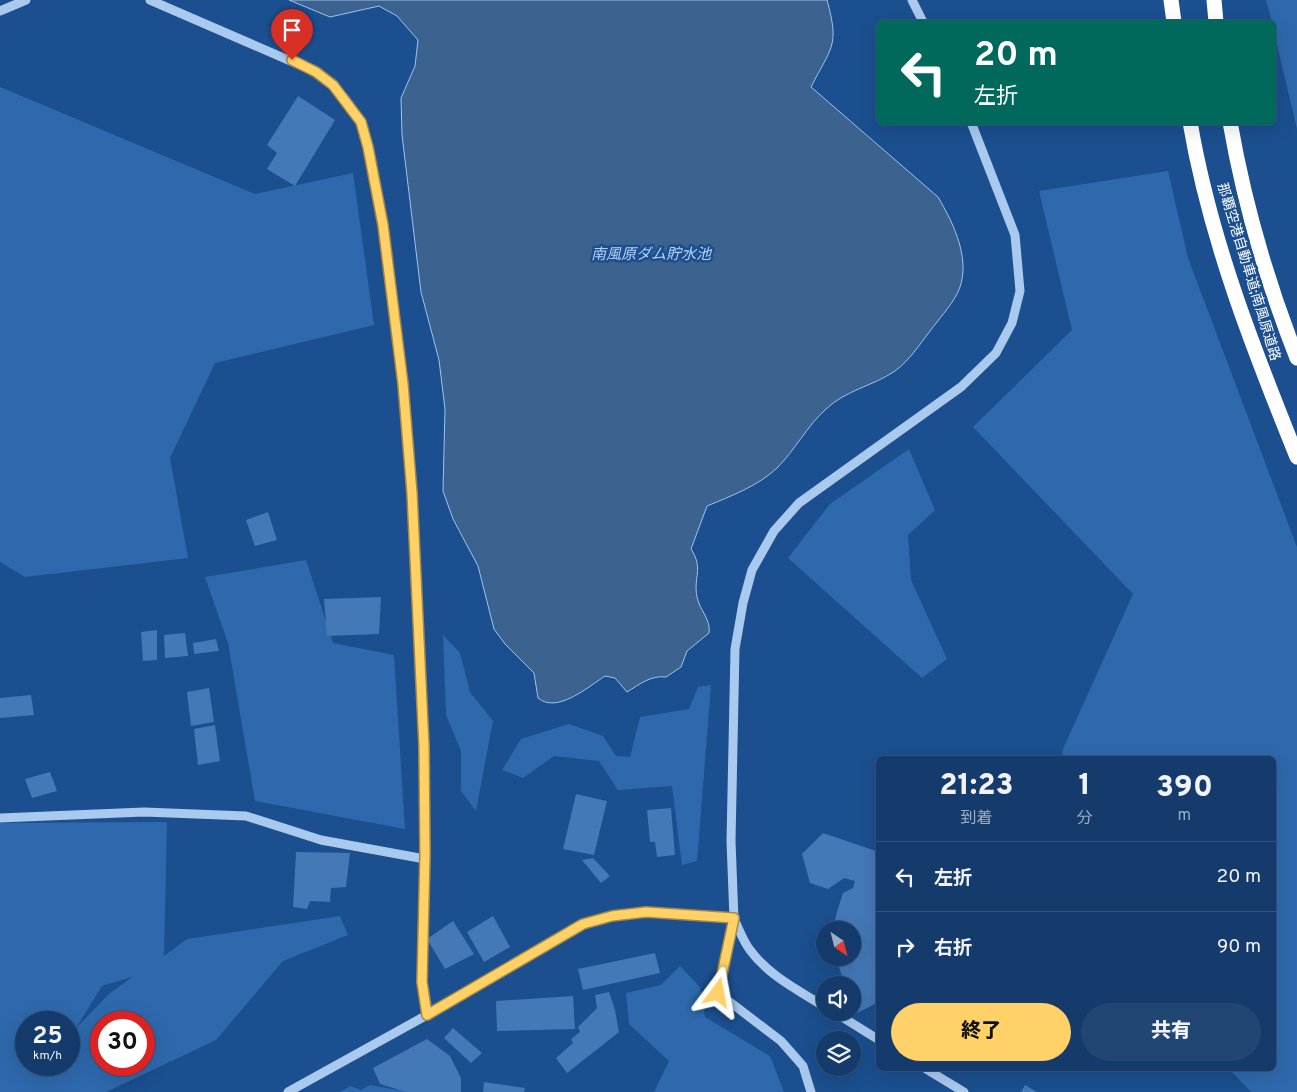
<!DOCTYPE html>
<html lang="ja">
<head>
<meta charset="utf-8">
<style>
  :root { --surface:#143b6b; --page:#214673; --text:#f1f3f6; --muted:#9dadc1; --line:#33557e; --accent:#ffd166 }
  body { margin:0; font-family:Overpass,"Noto Sans JP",sans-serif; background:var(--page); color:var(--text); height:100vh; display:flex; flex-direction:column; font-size:19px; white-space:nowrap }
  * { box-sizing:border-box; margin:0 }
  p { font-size:16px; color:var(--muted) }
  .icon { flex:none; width:28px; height:28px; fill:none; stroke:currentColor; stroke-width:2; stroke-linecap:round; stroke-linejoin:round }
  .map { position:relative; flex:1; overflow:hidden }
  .side { position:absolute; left:876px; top:756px; width:400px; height:315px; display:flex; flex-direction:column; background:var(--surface); border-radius:8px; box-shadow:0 5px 20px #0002,0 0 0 1px var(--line) }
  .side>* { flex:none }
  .banner { position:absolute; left:876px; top:20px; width:400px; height:105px; border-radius:8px; box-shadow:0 5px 20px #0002,0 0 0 1px var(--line); background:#00695c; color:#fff; overflow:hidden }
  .needle { width:32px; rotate:145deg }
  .buttons { position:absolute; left:816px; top:921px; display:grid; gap:10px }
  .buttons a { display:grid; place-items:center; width:45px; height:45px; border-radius:50%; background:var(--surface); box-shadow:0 5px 20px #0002,0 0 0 1px var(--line); font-size:25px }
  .speed { position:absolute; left:15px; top:1011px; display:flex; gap:10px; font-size:25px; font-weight:700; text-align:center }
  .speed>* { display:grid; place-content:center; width:65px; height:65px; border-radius:50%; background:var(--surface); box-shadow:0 5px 20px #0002,0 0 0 1px var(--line); line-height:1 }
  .speed small { font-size:12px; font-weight:400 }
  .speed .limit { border:8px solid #d22; background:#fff; color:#111 }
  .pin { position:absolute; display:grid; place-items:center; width:42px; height:42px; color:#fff; margin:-51px -21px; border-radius:50% 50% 50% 0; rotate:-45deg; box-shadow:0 0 5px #0007 }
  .pin .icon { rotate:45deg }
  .me { position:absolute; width:55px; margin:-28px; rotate:13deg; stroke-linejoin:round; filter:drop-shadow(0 0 4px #0008) }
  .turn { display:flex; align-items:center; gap:18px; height:105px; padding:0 15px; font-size:22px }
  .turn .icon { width:65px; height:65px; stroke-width:2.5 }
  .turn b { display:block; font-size:35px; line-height:42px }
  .eta { display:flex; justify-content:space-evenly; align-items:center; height:85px; text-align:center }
  .eta b { font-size:30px; font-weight:800; line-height:35px }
  .cta { display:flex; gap:10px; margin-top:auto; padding:10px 15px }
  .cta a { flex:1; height:58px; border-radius:30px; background:var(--accent); color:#111; font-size:20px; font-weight:800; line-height:58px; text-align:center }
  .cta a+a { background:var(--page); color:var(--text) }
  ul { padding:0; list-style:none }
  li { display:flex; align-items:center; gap:15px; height:70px; padding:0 15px; border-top:1px solid var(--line) }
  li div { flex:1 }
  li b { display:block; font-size:19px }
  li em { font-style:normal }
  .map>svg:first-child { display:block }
</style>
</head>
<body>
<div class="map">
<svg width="1297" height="1092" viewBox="0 0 1297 1092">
  <rect width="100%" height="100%" fill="#1b4f8f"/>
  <path fill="#2e69ad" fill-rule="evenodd" d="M 1266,0 L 1297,0 L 1297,129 L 1274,32 L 1274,22 L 1272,22 Z
    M 0,87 L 255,194 L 353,173 L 374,325 L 215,363 L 170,458 L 188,558 L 25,577 L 0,562 Z
    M 1168,171 L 1188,258 L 1297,547 L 1297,1092 L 1251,1092 L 1229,1069 L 1274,1069 L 1274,759 L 1062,759 L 1063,749 L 1133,594 L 973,427 L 1072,330 L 1039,191 Z
    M 909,449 L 935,510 L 908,535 L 911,580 L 947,659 L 922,678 L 788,558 L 830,504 Z
    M 306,560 L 333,643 L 394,655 L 405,829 L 255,801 L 228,643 L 205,577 Z
    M 443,635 L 460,653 L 470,692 L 493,721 L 476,811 L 461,791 L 461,751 L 446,715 Z
    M 711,685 L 697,861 L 682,865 L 672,786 L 618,790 L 599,761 L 554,756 L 523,778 L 502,770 L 521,739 L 569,724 L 603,736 L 616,756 L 630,757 L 640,717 L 689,709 L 698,687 Z
    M 167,822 L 164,956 L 187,939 L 340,916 L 348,935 L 283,961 L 216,1040 L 106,1092 L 0,1092 L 0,823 ZM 132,977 L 109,994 L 76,1028 L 102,986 ZM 26,1022 L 69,1022 L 69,1065 L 26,1065 ZM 144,1022 L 144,1065 L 101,1065 L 101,1022 Z
    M 680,966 L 700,987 L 705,1017 L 770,1056 L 784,1092 L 654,1092 L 669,1061 L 629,1024 L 626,993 L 661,985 Z
    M 370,1085 L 409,1092 L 340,1092 L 350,1086 L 361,1090 Z"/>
  <path fill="#3c6290" stroke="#9cc4f0" d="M 289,0 L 827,0 C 840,47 831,47 811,87 L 938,197 C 954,224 973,263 957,294 C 950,307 939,319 930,331 C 920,344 909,361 895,371 C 873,386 846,390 826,409 C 807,426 795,450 777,468 C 758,486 731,496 707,506 L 691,549 C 704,569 693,577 697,597 C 700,611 711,619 709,633 L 687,651 L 681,667 L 666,677 C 651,675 640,684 627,692 L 615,678 L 605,676 C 588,687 557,714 538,698 L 534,673 L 505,644 L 494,629 L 478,566 L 453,519 L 443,491 L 445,409 L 439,360 L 421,292 L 402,135 L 401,98 L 415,66 L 418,40 L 397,16 L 379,6 L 330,17 Z"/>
  <path fill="#4478b7" d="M 298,96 L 335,120 L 295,186 L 267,169 L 277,153 L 267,145 Z
    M 268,512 L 277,540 L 255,546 L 246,520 Z
    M 381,597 L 379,634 L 327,636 L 324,599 Z
    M 157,630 L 157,660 L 143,661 L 141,632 Z
    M 185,633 L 188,656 L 165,658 L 164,635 Z
    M 216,639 L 219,651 L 194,654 L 193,643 Z
    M 209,688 L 214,722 L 191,726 L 187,692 Z
    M 31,695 L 34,715 L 0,718 L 0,698 Z
    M 215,725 L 220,761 L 198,765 L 194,729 Z
    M 50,772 L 57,791 L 32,798 L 25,779 Z
    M 576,794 L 607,801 L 594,855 L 563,849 Z
    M 671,808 L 675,855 L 657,857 L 655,842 L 650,842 L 647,810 Z
    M 823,833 L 879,852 L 879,1002 L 857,1013 L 852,1003 L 852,985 L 845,985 L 836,958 L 852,958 L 852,930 L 834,930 L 836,915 L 843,893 L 853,888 L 855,881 L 844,878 L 828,889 L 810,883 L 802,854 Z
    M 296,852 L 350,853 L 346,887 L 331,888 L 330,902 L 310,901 L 307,909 L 293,907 Z
    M 593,858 L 610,876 L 601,883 L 582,860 Z
    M 493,916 L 510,947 L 484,962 L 467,932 Z
    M 453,921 L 474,954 L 445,969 L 427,939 Z
    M 655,953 L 660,973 L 583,990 L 578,969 Z
    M 609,992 L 615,1010 L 619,1032 L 567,1073 L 556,1058 L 573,1043 L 571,1039 L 580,1032 L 578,1027 L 597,1008 L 595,995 Z
    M 573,996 L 575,1029 L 497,1031 L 496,1001 Z
    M 453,1028 L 482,1053 L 471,1063 L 444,1038 Z
    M 427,1039 L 450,1056 L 461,1078 L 461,1092 L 406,1092 L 380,1084 L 373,1068 Z
    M 484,1082 L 525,1088 L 524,1092 L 483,1092 Z
    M 1025,1085 L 1037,1092 L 1021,1092 Z"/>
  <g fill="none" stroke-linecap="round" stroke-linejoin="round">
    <path stroke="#a9c9ee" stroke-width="9" d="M 150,0 L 316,72 L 333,85 L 346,100 L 361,122 L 368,147 L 383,225 L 403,384 L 412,493 L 424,746 L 425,854 L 422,982 L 427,1015
      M 912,0 L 923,22
      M 0,11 L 26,0
      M 0,818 L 144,812 L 246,816 L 321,840 L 425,859
      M 734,919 C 739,929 743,941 750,950 C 769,976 798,990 825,1007
      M 834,1012 L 879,1040
      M 926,1069 L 964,1092
      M 288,1092 L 427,1015 L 583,924 L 612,916 L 646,912 L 734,919
      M 811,1092 L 803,1066 L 781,1041 L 718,993 L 734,919 L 731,841 L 735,649 L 743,603 L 752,570 L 774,531 L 799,503 L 961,387 L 996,353 L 1012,323 L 1020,291 L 1015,235 L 971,122"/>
    <path stroke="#fff" stroke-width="15" d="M 1171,0 L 1174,22
      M 1214,0 L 1216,22
      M 1190,122 C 1210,239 1253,348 1297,457
      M 1230,122 C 1244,202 1267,282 1297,358"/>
  </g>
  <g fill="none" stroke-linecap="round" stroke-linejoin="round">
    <defs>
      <path id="route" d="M 292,60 L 316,72 L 333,85 L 361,122 L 368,147 L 383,225 L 403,384 L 412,493 L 424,746 L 425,854 L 422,982 L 427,1015 L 583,924 L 612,916 L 646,912 L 734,918 L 718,993"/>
    </defs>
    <use href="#route" stroke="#a68842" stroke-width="12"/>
    <use href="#route" stroke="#ffd166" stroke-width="9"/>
  </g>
  <g text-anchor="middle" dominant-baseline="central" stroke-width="5" stroke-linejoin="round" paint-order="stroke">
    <g font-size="14" fill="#fff" stroke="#1b4f8f">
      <text transform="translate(1248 272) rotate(73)">那覇空港自動車道;南風原道路</text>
    </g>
    <g font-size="15" font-style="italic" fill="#b5d3f5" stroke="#1b4f8f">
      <text x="651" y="255">南風原ダム貯水池</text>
    </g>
  </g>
</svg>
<div class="buttons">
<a><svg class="needle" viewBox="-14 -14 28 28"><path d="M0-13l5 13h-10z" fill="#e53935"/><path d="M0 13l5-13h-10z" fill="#9dadc1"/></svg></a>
<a><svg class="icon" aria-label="sound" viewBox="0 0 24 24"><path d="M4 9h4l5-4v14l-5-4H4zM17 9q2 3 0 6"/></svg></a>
<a><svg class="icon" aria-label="layers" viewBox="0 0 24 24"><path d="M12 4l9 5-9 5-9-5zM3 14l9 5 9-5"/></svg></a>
</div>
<div class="speed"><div>25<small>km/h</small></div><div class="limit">30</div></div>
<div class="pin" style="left:292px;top:60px;background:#d93025"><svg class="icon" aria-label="arrive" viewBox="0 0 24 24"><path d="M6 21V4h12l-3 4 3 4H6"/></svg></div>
<svg class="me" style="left:718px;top:993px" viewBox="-20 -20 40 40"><path d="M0-17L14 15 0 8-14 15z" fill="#ffd166" stroke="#fff" stroke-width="4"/></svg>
<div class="banner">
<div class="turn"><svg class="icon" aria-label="left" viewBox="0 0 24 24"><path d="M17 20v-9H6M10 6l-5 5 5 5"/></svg><div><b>20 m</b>左折</div></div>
</div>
<section class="side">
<div class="eta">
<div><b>21:23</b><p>到着</p></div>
<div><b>1</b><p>分</p></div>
<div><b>390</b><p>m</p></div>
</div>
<ul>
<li><svg class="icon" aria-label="left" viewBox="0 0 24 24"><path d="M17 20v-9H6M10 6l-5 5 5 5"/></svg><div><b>左折</b></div><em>20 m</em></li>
<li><svg class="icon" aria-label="right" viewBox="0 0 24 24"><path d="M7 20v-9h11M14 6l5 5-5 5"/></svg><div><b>右折</b></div><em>90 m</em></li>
</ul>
<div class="cta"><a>終了</a><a>共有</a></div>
</section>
</div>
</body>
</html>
